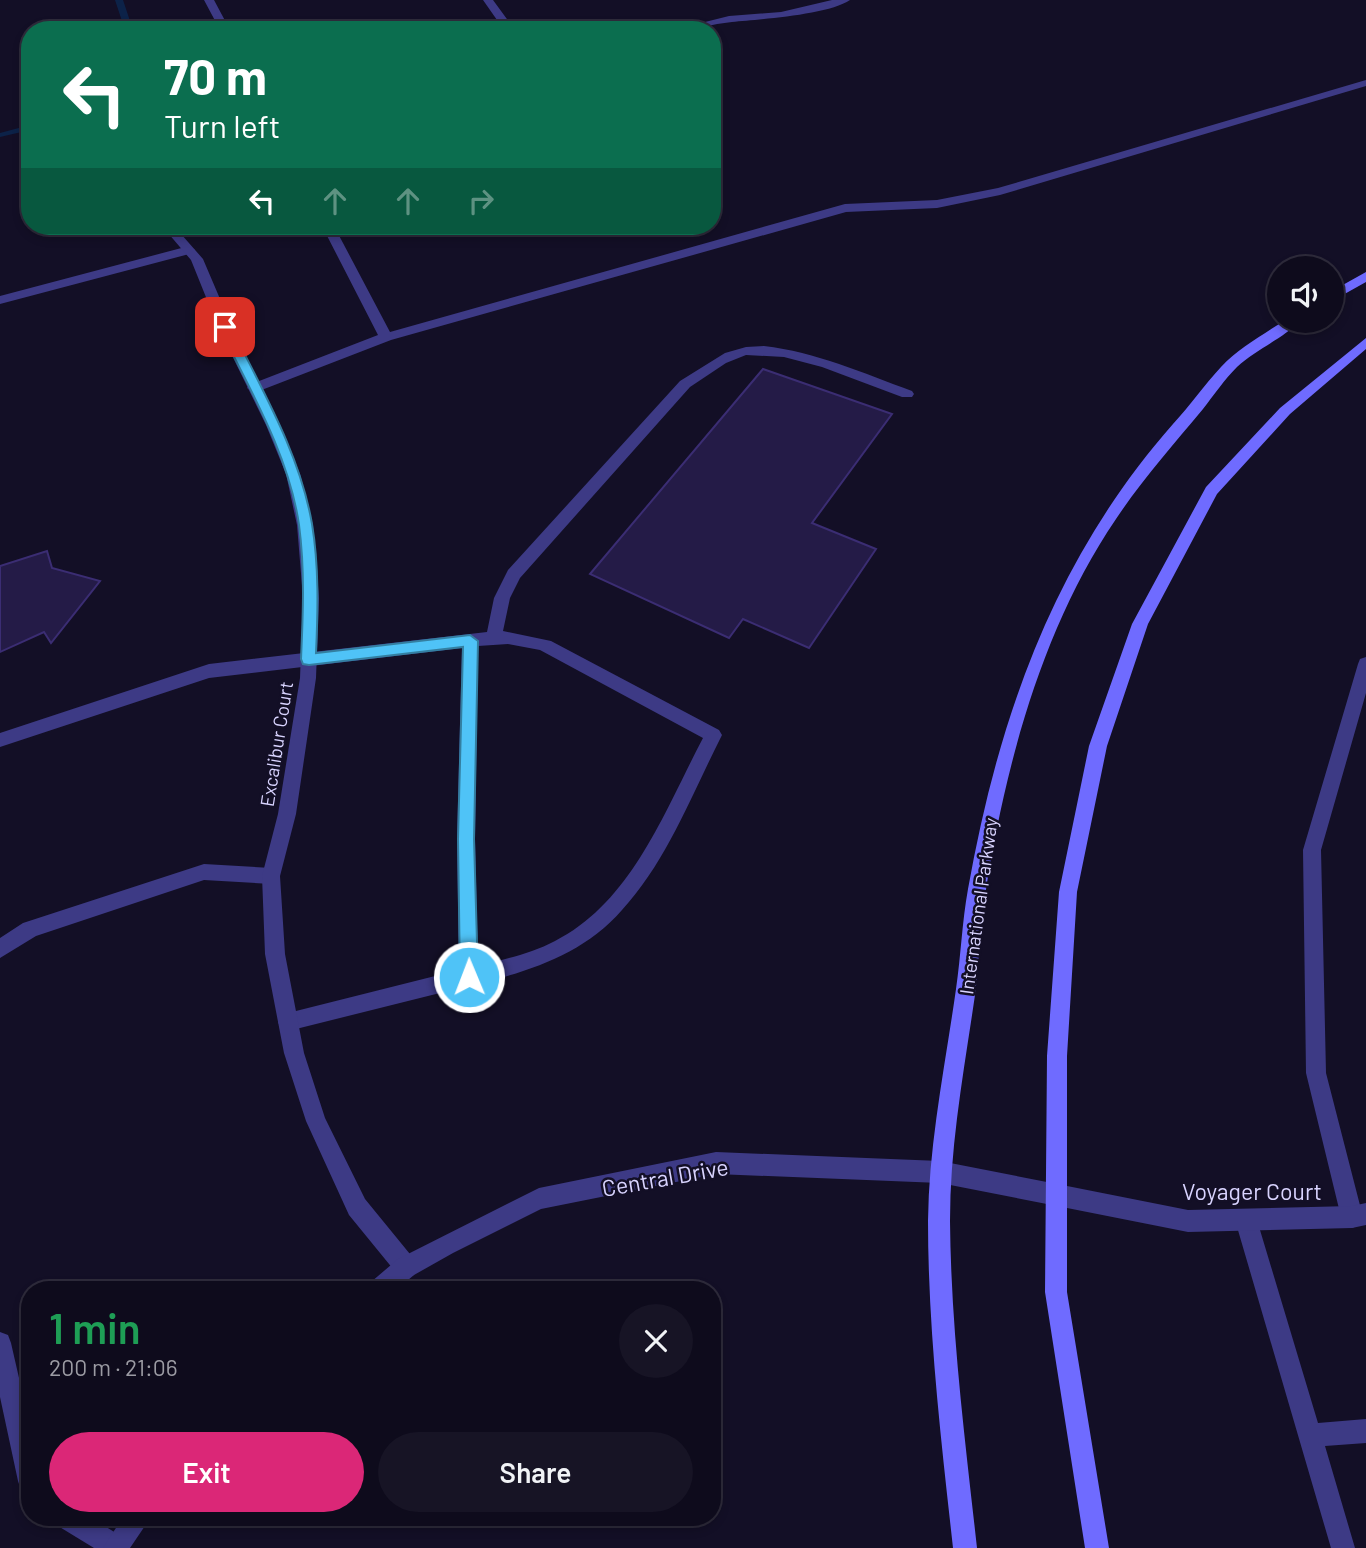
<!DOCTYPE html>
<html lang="en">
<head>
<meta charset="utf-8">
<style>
  :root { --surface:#0e0b1c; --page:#171425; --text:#f1f3f6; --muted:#9b9ba3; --line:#2e2b3b; --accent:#db2777 }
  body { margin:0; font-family:Barlow,sans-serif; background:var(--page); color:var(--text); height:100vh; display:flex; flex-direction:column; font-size:26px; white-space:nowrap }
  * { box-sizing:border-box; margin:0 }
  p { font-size:23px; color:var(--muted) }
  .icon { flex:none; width:38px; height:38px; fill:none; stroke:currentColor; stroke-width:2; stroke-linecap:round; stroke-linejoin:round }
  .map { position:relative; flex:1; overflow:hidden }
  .drawer { position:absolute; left:21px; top:1281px; width:700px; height:245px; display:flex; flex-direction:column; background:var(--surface); border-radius:28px; box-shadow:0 4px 10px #0003,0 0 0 2px var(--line) }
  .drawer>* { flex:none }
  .banner { position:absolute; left:21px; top:21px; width:700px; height:214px; border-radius:28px; box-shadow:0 4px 10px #0003,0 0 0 2px var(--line); background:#0b6e4f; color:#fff; overflow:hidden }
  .tools { position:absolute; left:1267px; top:256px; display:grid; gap:14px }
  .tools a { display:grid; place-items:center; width:77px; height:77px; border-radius:50%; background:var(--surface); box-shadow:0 4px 10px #0003,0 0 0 2px var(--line); font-size:35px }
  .pin { position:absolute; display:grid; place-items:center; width:60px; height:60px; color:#fff; margin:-30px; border-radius:14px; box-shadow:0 4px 10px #0006 }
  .me { position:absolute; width:77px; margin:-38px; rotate:359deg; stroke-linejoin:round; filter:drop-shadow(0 0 5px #0008) }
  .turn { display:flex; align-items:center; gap:24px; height:147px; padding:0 28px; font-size:32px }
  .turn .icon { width:91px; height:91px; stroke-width:2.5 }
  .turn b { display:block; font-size:49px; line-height:60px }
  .lanes { display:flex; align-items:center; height:66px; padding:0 28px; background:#0003; justify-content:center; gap:35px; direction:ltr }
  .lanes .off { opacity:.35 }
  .round { display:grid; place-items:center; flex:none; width:74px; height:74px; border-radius:37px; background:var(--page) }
  .head { display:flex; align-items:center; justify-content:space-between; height:119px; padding:0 28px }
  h1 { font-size:42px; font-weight:600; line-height:52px; color:#1e9e55 }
  .action { display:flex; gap:14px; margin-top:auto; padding:14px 28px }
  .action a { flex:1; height:80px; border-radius:42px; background:var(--accent); color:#fff; font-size:28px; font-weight:600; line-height:80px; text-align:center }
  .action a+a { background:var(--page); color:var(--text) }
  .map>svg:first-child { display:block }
</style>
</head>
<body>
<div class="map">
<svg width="1366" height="1548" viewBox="0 0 1366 1548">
  <rect width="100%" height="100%" fill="#130f26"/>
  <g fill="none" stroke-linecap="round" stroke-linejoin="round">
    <path fill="#0c2248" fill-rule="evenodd" d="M 115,0 L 123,0 L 133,30 L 125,30 Z
      M 30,125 L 30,130 L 0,137 L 0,133 Z"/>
  </g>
  <path fill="#241b47" stroke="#3b2d73" stroke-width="2" d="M 763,369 L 892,414 L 812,523 L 876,549 L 809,648 L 743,619 L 729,638 L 590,574 Z
    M 47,551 L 52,568 L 100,581 L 51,643 L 44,632 L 0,652 L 0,566 Z"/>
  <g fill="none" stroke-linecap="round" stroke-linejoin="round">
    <path fill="#3d3a85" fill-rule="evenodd" d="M 204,0 L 214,0 L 230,30 L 220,30 Z
      M 483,0 L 493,0 L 515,30 L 504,30 Z
      M 832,0 L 850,0 C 828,15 761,19 732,22 C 712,24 694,30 673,30 L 729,16 L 781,12 Z
      M 1366,80 L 1366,86 L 1000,195 L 937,208 L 846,212 L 391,340 L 259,391 L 254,393 L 247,388 L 249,385 L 378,335 L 322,226 L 334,226 L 390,332 L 845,204 L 937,200 L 998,188 Z
      M 189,246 L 195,250 L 193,253 L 0,304 L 0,296 Z
      M 764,346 C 816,352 863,373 912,391 L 914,394 L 912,397 L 902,397 L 822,367 L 784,357 L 746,355 L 726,363 L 690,387 L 520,578 L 510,598 L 503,631 L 551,641 L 719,730 L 722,735 C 692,794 667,861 622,910 C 573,966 501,978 432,995 C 384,1007 336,1019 288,1031 L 281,1029 L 278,1022 L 281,1015 L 288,1013 L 459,970 L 457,839 L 462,648 L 209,678 L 0,747 L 0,733 L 209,664 L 487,632 L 494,598 L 508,570 L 680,381 L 725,353 L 746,347 ZM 508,644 L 540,650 L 703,738 C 665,810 632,902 555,941 C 531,954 504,959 478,966 L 475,839 L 478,646 Z
      M 1366,657 L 1366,693 L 1321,850 L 1326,1073 L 1363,1217 L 1360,1225 L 1352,1228 L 1344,1225 L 1341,1217 L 1306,1073 L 1303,850 L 1358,664 L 1360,659 Z
      M 204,864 L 271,868 L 278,870 L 280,876 L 278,882 L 271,884 L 204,880 L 36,936 L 0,958 L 0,938 L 23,923 Z
      M 1246,1209 L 1254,1212 L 1257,1220 L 1318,1423 L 1366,1419 L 1366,1443 L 1325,1446 L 1355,1548 L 1331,1548 L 1235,1220 L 1238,1212 Z
      M 0,1332 L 8,1335 L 11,1343 L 30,1426 L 30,1493 L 21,1490 L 18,1481 L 0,1397 Z
      M 55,1517 L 90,1517 L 124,1538 L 127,1548 L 94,1548 L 58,1526 Z"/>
    <path fill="#3d3a85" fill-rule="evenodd" d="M 162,226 L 174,226 L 203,259 L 232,327 L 280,425 L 300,474 L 313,525 L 319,598 L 316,678 L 296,814 L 280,876 L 285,954 L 304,1053 L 325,1118 L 365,1199 L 414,1259 L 417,1267 L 414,1275 L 406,1278 L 398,1275 L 349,1215 L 306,1121 L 284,1053 L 265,954 L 262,876 L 278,814 L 300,678 L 303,598 L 297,525 L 286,474 L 266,425 L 218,327 L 191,260 Z
      M 1057,1184 L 1188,1210 L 1352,1206 L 1366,1203 L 1366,1225 L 1352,1228 L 1188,1232 L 1057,1206 L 1049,1203 L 1046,1195 L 1049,1187 Z"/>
    <path fill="#3d3a85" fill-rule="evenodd" d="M 716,1152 L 940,1161 L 1057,1184 L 1065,1187 L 1068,1195 L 1065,1203 L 1057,1206 L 940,1183 L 716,1174 L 541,1209 L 453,1253 L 414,1275 L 396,1290 L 368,1290 L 371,1282 L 398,1259 L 539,1188 Z
      M 123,1517 L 151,1517 L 130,1548 L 103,1548 Z"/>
    <path fill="#6f6bff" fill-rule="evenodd" d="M 1366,272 L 1366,282 L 1332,301 L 1332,291 Z
      M 1285,320 L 1301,320 C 1283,339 1256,349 1237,367 C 1224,380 1214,395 1203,409 C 1173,445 1142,480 1116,519 C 1042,628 1005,766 985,896 C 980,929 979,962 975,995 C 964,1071 950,1144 950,1221 C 951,1331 965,1439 977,1548 L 953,1548 C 941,1439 928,1330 928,1221 C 929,1142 945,1067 956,989 C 961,955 962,922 968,889 C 999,715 1055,558 1173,424 C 1190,406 1204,385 1221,367 C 1239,348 1263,335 1285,320 Z
      M 1366,338 L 1366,349 L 1290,414 L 1217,494 L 1148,624 L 1107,746 L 1077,892 L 1067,1056 L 1067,1292 L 1109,1548 L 1085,1548 L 1045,1292 L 1047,1056 L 1059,892 L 1089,746 L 1132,624 L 1206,487 L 1280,408 Z"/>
  </g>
  <path fill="#4fc3f7" stroke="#337fa1" stroke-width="2" d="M 225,323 L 231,327 C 262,390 300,454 312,524 C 319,566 318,610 316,653 L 470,635 L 478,641 L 474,839 L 478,977 L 475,982 L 469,985 L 463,982 L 460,977 L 458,839 L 463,647 L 309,665 L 303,664 L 301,659 C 303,615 305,570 299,525 C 289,455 250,390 219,327 Z"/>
  <g text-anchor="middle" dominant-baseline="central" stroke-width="5" stroke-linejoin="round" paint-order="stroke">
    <g font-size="19" fill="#d9d4ff" stroke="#130f26">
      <text transform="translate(276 744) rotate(-81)">Excalibur Court</text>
      <text transform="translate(978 906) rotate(-82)">International Parkway</text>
    </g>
    <g font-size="23" fill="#d9d4ff" stroke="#130f26">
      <text transform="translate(665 1177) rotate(-10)">Central Drive</text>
      <text x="1252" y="1191">Voyager Court</text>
    </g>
  </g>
</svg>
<div class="tools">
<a><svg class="icon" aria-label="sound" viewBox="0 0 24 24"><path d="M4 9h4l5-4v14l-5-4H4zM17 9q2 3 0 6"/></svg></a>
</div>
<div class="pin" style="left:225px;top:327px;background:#d93025"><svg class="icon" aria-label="arrive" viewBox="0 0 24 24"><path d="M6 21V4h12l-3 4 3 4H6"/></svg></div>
<svg class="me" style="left:469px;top:977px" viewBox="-20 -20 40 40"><circle r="17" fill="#4fc3f7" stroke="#fff" stroke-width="3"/><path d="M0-11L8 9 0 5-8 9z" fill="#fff"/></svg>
<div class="banner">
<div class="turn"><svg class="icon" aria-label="left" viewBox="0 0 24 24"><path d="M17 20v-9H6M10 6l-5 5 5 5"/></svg><div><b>70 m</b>Turn left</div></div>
<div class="lanes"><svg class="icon" aria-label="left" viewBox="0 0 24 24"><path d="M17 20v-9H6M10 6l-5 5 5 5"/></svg><svg class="icon off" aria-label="ahead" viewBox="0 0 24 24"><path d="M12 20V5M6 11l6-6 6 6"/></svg><svg class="icon off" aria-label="ahead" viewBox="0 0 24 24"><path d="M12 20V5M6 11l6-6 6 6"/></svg><svg class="icon off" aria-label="right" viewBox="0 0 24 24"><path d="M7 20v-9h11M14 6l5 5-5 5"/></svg></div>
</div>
<section class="drawer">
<div class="head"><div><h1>1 min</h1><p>200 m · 21:06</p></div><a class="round"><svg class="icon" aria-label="close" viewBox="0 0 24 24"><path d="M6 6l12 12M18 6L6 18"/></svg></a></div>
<div class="action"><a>Exit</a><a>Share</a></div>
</section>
</div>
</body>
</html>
